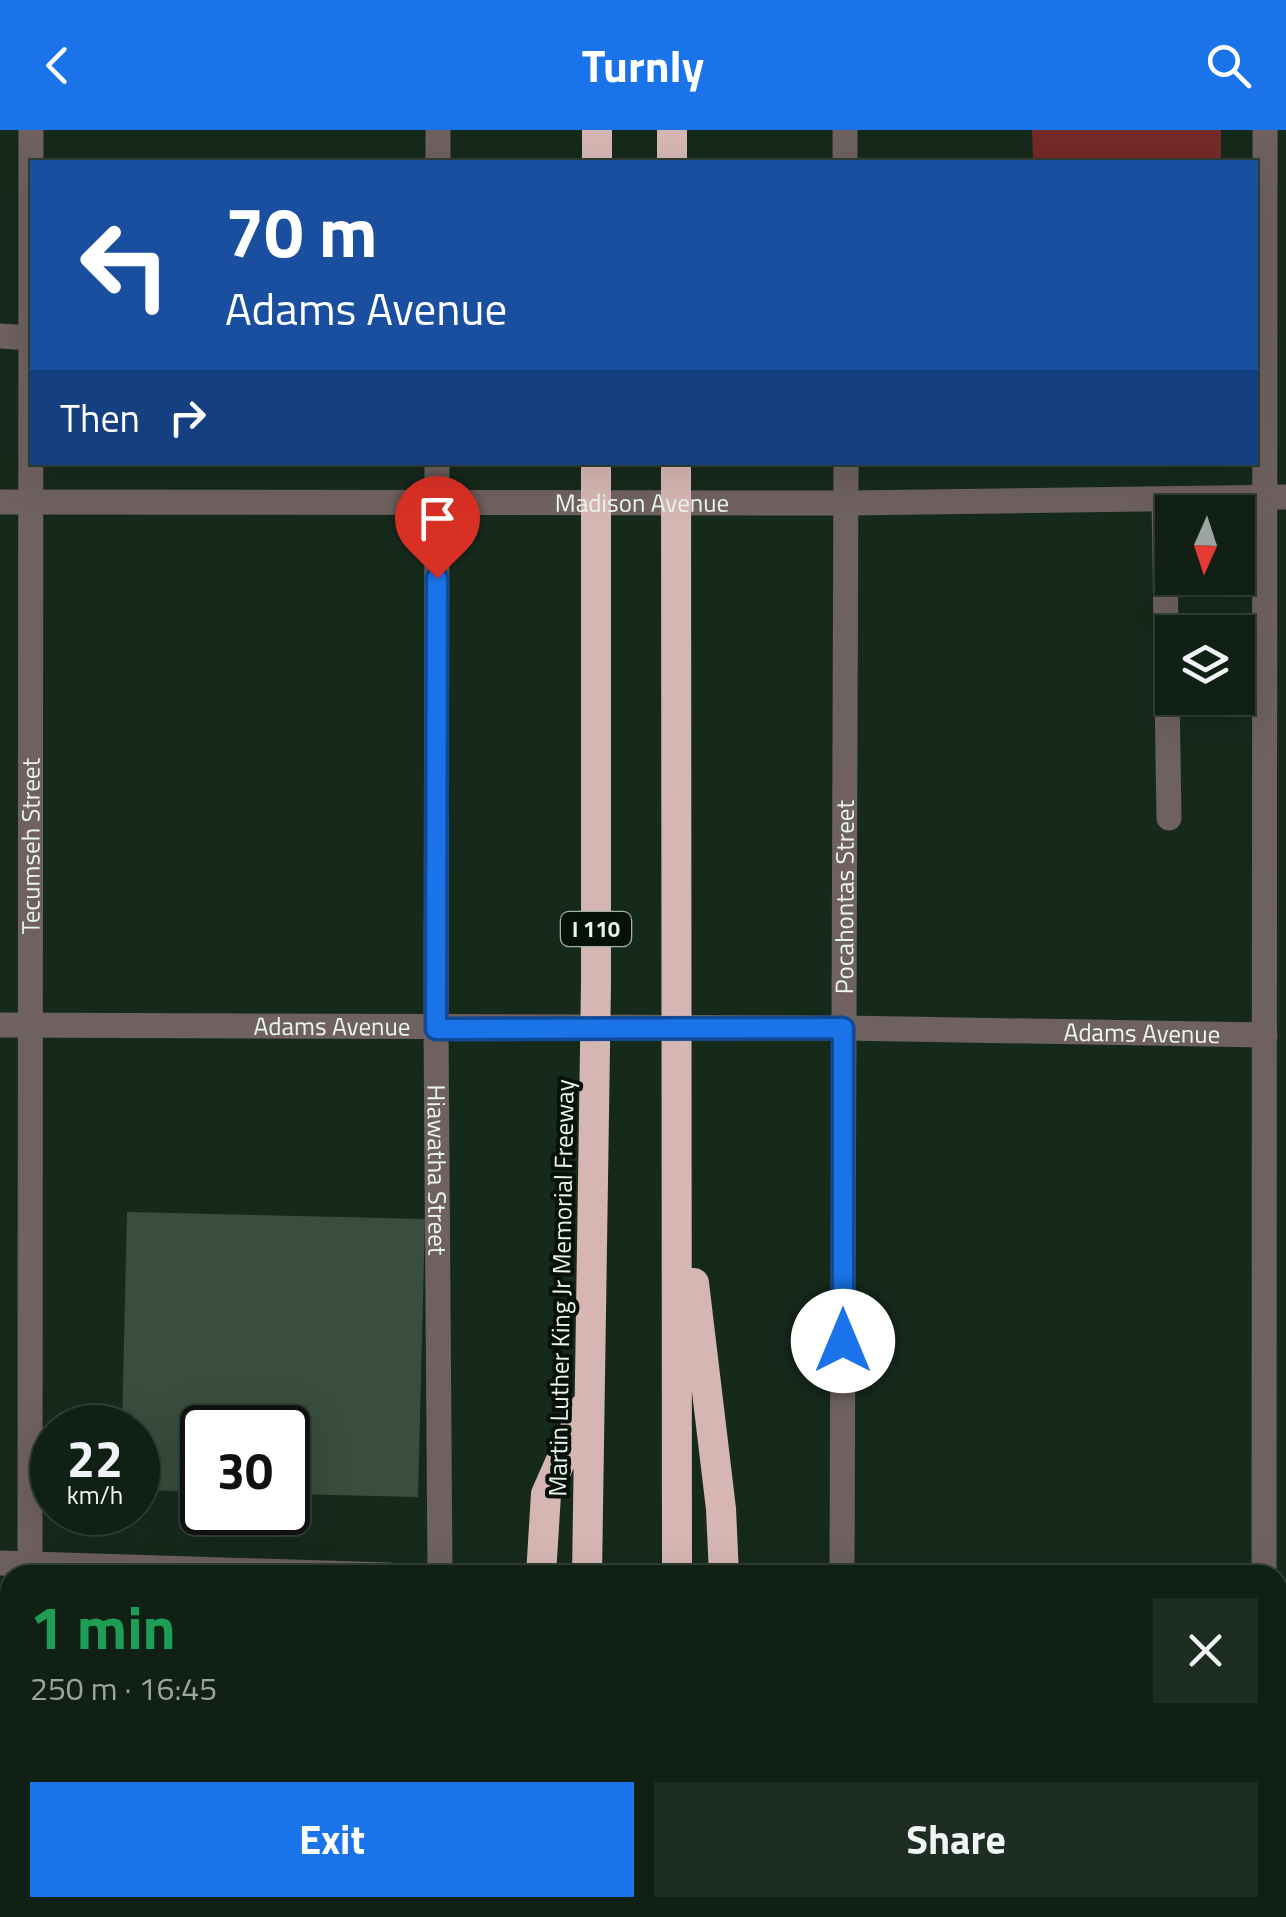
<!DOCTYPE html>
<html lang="en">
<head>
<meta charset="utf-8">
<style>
  :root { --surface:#102015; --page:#1e2d22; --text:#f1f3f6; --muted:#9ca3a0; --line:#303e34; --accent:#1a73e8 }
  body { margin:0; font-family:"Titillium Web",sans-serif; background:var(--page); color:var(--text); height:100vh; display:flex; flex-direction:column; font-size:38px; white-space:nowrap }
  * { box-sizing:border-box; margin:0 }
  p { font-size:32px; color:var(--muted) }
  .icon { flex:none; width:55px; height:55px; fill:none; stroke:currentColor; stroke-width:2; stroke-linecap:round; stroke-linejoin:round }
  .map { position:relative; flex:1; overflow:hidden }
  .panel { position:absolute; left:0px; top:1435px; width:1288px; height:352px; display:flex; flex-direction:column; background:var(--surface); border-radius:30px 30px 0 0; box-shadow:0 10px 40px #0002,0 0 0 2px var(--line) }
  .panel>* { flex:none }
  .banner { position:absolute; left:30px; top:30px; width:1228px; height:305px; border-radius:0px; box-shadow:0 10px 40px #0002,0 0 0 2px var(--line); background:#1a4fa0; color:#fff; overflow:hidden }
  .needle { width:65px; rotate:183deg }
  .tools { position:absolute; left:1155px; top:365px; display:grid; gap:20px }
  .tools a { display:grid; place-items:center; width:100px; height:100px; border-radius:0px; background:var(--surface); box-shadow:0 10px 40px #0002,0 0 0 2px var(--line); font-size:50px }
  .speed { position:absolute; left:30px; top:1275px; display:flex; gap:20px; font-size:50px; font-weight:700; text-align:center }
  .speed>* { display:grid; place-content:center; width:130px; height:130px; border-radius:50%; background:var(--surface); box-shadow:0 10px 40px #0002,0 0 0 2px var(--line); line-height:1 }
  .speed small { font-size:25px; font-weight:400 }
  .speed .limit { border:5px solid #111; border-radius:15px; background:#fff; color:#111 }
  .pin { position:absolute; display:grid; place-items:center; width:85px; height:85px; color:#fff; margin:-102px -42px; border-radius:50% 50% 50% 0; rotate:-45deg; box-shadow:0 0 10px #0007 }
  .pin .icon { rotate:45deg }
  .me { position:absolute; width:110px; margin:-55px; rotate:0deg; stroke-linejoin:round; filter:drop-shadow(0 0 8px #0008) }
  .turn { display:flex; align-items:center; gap:35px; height:210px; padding:0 30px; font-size:45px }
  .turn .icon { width:130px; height:130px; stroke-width:2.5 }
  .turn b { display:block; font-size:70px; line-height:85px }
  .then { display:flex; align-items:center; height:95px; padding:0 30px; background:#0003; gap:20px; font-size:38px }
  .round { display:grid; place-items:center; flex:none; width:105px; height:105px; border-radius:0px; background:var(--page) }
  .headline { display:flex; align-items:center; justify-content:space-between; height:170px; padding:0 30px }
  h1 { font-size:60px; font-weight:700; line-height:75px; color:#1e9e55 }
  .cta { display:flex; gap:20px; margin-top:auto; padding:20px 30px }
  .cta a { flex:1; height:115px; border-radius:0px; background:var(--accent); color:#fff; font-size:40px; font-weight:700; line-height:115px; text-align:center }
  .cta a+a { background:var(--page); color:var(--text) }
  header { display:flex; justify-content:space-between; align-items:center; height:130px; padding:0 30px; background:var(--accent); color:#fff; font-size:45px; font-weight:700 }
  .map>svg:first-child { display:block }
</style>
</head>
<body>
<header><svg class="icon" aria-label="back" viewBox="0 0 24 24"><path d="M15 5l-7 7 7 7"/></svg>Turnly<svg class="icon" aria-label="search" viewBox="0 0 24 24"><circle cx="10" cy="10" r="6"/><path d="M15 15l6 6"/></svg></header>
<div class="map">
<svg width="1286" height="1787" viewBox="0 0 1286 1787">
  <rect width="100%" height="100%" fill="#162a1c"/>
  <path fill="#752b27" d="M 1032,0 L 1221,0 L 1221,32 L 1033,32 Z"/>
  <path fill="#394e3e" d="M 127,1082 L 425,1089 L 418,1367 L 288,1364 L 288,1298 L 202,1298 L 202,1362 L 138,1360 L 138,1298 L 122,1298 Z
    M 121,1778 L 214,1778 L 214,1787 L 121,1787 Z
    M 275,1778 L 384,1778 L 384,1787 L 275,1787 Z"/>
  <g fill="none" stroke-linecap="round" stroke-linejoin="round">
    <g stroke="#6e6160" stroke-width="25">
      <path d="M 845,0 L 845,32"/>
      <path d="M 438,32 L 438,0"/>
      <path d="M 0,206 L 31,208"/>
      <path id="s1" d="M 437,332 L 436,899 L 440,1445"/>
      <path d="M 1164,369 L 1169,688"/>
      <path id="s2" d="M 0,372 L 847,373 L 1286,367"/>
      <path id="s3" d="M 0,895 L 843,898 L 1265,905"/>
      <path d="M 0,1433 L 389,1445"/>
      <path id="s4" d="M 30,1434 L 31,0"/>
      <path id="s5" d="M 842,1445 L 846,332"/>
      <path d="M 1264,1445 L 1265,0"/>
      <path d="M 1278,1463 L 1286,1463"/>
      <path d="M 438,1778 L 438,1787"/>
      <path d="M 1263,1786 L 1286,1785"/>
      <path d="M 33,1787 L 33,1778"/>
      <path d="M 254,1787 L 255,1778"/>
      <path d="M 840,1787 L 840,1778"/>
    </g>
    <path stroke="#b89e9b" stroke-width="25" d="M 0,1614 L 10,1614
      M 1278,1640 L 1286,1640"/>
    <path stroke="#d5b6b2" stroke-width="30" d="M 672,0 L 672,32
      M 597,32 L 597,0
      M 676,332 L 677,1445
      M 694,1153 L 721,1379 L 724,1445
      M 541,1445 L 546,1364 L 584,1278
      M 587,1445 L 596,853 L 596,332
      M 588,1778 L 588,1787
      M 742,1778 L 742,1787
      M 520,1787 L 520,1778
      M 677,1787 L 677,1778"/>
    <defs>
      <path id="rail" d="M 0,1527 L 10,1528
        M 1278,1553 L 1286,1553"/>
    </defs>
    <use href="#rail" stroke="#c5d3c8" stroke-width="11"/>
    <use href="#rail" stroke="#08100a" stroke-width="8" stroke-dasharray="22" stroke-linecap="butt"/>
  </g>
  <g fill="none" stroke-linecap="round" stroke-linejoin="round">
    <defs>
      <path id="route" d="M 437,448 L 436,899 L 843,898 L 843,1211"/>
    </defs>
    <use href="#route" stroke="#114b97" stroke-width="25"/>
    <use href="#route" stroke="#1a73e8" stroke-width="18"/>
  </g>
  <g text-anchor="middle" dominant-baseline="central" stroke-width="8" stroke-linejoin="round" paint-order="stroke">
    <rect fill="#08100a" stroke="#a6b1a8" stroke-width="2.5" x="561" y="782" width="70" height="34" rx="8"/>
    <g font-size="22" font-weight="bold" fill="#e9f6ec">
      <text x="596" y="799">I 110</text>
    </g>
    <g font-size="25" fill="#e9f6ec" stroke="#08100a">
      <text stroke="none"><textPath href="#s2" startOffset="642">Madison Avenue</textPath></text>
      <text stroke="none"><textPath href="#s4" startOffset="718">Tecumseh Street</textPath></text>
      <text stroke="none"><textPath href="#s5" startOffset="678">Pocahontas Street</textPath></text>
      <text stroke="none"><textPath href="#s3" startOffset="332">Adams Avenue</textPath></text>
      <text stroke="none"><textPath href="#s3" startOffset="1142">Adams Avenue</textPath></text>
      <text stroke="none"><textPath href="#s1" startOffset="708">Hiawatha Street</textPath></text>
      <text transform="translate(561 1158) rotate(-89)">Martin Luther King Jr Memorial Freeway</text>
    </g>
  </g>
</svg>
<div class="tools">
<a><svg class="needle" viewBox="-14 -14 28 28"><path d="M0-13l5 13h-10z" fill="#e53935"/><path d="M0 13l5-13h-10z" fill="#9ca3a0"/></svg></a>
<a><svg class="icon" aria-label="layers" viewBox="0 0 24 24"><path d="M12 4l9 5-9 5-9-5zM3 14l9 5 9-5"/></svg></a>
</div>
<div class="speed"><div>22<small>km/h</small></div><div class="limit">30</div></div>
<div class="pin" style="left:437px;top:448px;background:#d93025"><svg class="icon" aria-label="arrive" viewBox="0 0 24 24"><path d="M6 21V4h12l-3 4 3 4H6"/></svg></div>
<svg class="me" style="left:843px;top:1211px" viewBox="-20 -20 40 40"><circle r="19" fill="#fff"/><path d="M0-13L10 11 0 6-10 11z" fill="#1a73e8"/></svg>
<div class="banner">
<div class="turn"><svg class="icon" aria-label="left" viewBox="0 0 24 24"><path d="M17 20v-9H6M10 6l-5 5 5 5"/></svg><div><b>70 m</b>Adams Avenue</div></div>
<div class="then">Then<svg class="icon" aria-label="right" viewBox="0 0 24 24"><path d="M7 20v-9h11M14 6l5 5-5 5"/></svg></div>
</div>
<section class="panel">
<div class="headline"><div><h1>1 min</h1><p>250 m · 16:45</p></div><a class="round"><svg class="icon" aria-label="close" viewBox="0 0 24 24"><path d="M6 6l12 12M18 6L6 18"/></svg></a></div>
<div class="cta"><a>Exit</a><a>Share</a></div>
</section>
</div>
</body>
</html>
